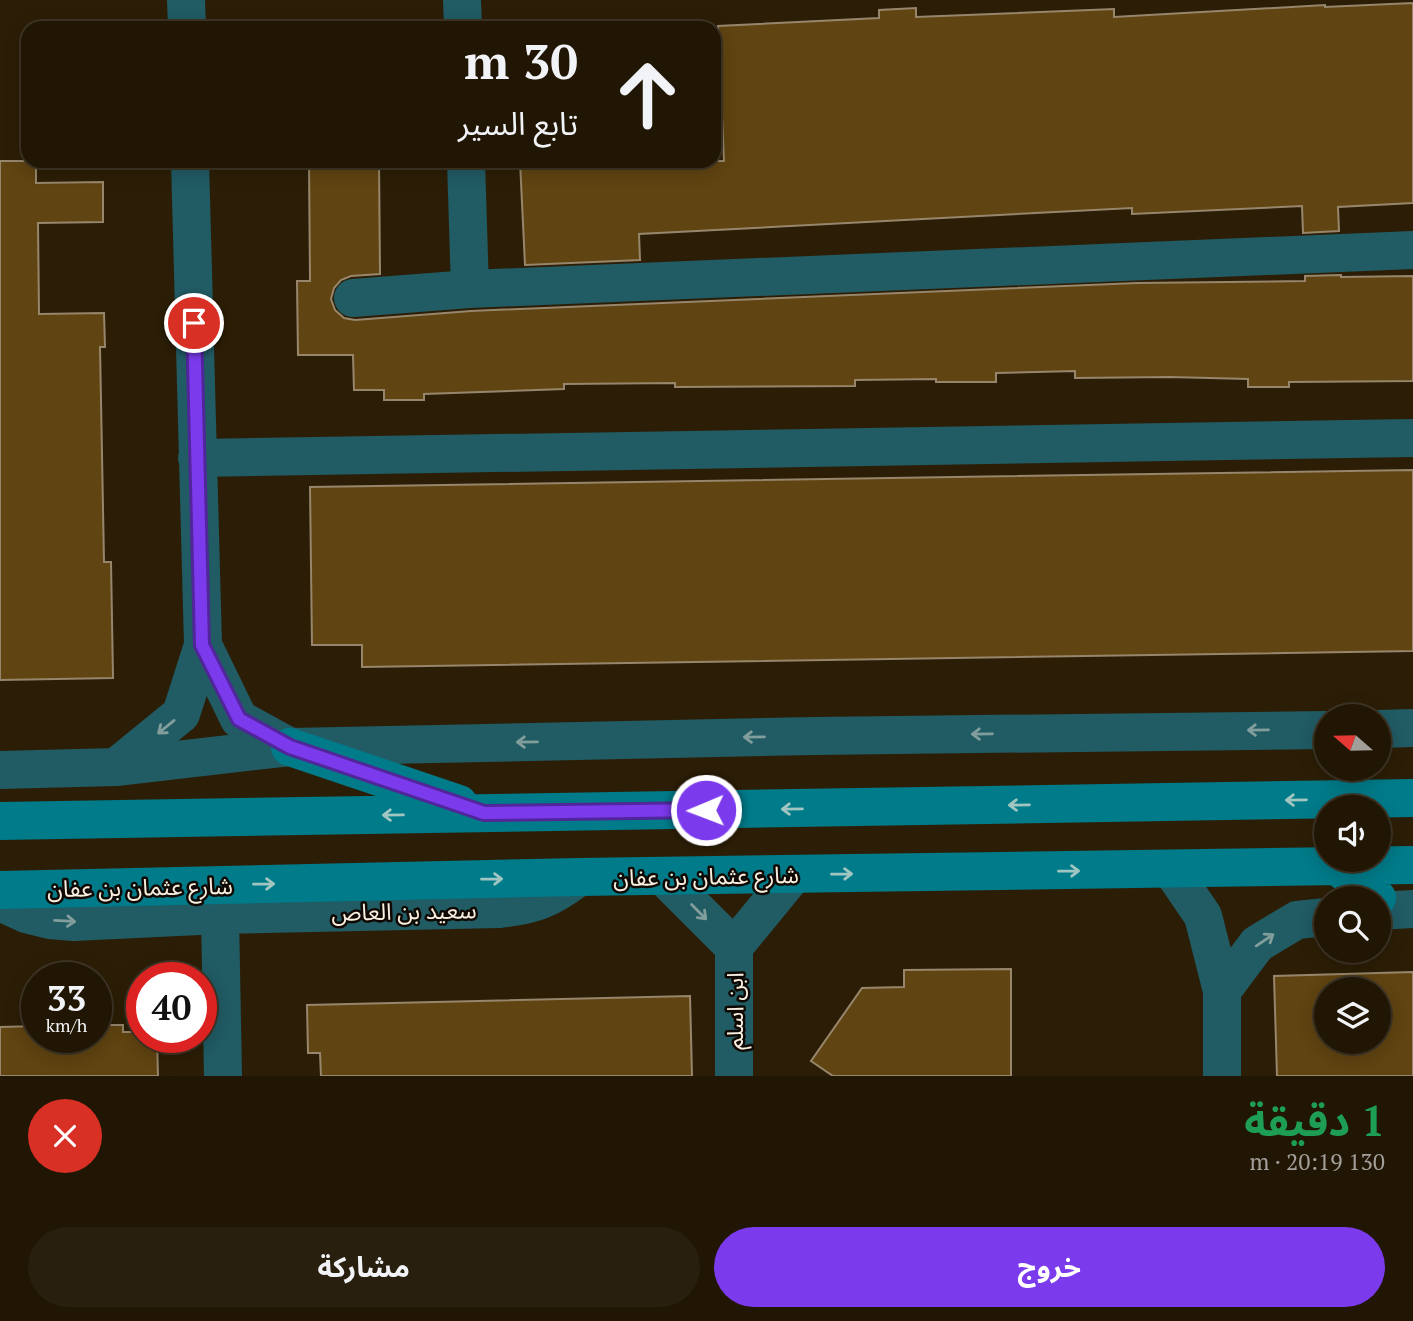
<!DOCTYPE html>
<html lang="ar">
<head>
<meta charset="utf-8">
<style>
  :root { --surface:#211604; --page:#291f0e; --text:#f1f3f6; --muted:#a29f9a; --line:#3e3526; --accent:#7c3aed }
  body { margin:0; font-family:"PT Serif","Noto Sans Arabic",serif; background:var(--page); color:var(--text); direction:rtl; height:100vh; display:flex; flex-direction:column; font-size:26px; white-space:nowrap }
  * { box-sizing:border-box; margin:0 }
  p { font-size:23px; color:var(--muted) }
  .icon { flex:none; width:38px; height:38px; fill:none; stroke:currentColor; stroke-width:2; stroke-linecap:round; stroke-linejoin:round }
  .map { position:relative; height:1076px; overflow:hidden; direction:ltr }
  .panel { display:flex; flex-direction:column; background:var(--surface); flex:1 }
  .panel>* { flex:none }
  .guide { position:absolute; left:21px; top:21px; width:700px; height:147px; border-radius:21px; box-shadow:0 4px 18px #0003,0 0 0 2px var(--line); direction:rtl; background:#211604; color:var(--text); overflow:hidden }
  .needle { width:46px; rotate:290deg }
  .fabs { position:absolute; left:1314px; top:704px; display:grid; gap:14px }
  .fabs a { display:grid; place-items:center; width:77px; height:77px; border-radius:50%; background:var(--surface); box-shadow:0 4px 18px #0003,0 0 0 2px var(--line); font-size:35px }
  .speed { position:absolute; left:21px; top:962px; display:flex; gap:14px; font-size:35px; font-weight:700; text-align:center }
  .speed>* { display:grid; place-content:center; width:91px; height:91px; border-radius:50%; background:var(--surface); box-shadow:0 4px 18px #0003,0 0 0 2px var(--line); line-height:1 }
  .speed small { font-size:18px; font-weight:400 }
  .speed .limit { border:10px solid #d22; background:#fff; color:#111 }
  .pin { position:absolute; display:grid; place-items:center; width:60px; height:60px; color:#fff; margin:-30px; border:4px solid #fff; border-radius:50%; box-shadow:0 2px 7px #0007 }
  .me { position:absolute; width:77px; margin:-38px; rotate:269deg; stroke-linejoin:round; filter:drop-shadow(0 0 5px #0008) }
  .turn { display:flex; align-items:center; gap:24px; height:147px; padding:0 28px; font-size:32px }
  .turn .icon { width:91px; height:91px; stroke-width:2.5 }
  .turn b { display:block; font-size:49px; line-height:60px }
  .round { display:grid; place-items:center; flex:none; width:74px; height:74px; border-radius:37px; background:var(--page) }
  .overview { display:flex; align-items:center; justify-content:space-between; height:119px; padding:0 28px }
  h1 { font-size:42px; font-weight:700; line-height:52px; color:#1e9e55 }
  .cta { display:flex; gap:14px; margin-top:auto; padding:14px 28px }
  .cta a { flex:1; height:80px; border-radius:42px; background:var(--accent); color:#fff; font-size:28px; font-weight:700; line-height:80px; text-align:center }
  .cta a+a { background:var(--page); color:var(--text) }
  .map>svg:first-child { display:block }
</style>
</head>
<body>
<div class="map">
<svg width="1413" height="1076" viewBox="0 0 1413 1076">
  <rect width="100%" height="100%" fill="#2c1e06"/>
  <path fill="#604411" stroke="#97866c" stroke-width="2" fill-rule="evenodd" d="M 1413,3 L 1413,203 L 1338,207 L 1339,231 L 1303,233 L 1302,206 L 1132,214 L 1132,208 L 639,234 L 640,260 L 525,265 L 520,161 L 724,161 L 718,26 L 879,18 L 879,10 L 916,8 L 916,17 L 1114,9 L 1114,17 L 1325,5 L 1325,7 Z
    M 0,161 L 36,161 L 36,183 L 103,182 L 103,222 L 38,223 L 39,314 L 104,313 L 105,347 L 100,347 L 104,562 L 111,562 L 113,678 L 0,680 Z
    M 309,161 L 379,161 L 380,274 L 351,276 L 341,280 L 334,288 L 331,299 L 335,310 L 344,318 L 355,320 L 471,311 L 1137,283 L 1305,281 L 1305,276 L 1341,275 L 1341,277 L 1413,276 L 1413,381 L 1289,382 L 1289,387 L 1248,387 L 1248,379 L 1170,377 L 1075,378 L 1075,371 L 996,373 L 996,382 L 936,382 L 936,379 L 855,380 L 855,386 L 675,387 L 675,383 L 564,384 L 564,389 L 424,394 L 424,400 L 384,400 L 384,390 L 354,390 L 353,355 L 298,355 L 297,281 L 310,281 Z
    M 1413,470 L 1413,651 L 362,667 L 362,645 L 312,645 L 310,487 Z
    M 1011,969 L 1011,1076 L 833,1076 L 811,1061 L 862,988 L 904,987 L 904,970 Z
    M 1413,972 L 1413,1076 L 1277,1076 L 1274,976 ZM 1326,989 L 1379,989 L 1379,1041 L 1326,1041 Z
    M 690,996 L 692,1076 L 321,1076 L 320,1053 L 308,1053 L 307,1005 Z
    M 96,1025 L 123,1025 L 123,1032 L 142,1032 L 142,1038 L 157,1038 L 158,1076 L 0,1076 L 0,1027 L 37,1026 L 37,1038 L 96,1038 Z"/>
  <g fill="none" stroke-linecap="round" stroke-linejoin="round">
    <path stroke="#215b64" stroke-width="38" d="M 186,0 L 187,28
      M 462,0 L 463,28
      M 466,161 L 470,289
      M 353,298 L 470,289 L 1413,250
      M 197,458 L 1413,438
      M 203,645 L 239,719 L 290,747
      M 1379,729 L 1413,728
      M 116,767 L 181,714 L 203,645 L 190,161
      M 0,770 L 116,767 L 290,747 L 814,736 L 1326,730
      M 1171,869 L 1203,916 L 1222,991 L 1222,1076
      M 664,877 L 734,947
      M 0,902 L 26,914 L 50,920 L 74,922 L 220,915 L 499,909 C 535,905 550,899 579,877
      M 1379,911 L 1413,909
      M 220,915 L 223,1076
      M 1222,991 L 1257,944 L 1297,920 L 1326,917
      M 734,1076 L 734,947 L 793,875"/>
    <path stroke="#007b89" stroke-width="38" d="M 290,747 L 459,804
      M 0,821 L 1413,798
      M 1337,866 L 1377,898
      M 0,890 L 579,877 L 1413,865"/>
  </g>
  <defs><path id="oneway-shaft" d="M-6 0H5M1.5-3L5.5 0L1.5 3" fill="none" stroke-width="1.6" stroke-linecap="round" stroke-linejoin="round" transform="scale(1.75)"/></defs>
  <g stroke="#829e9c">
    <use href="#oneway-shaft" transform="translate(166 727) rotate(141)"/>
    <use href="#oneway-shaft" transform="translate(1258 730) rotate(179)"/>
    <use href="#oneway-shaft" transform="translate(982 734) rotate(179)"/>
    <use href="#oneway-shaft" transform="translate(754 737) rotate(179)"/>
    <use href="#oneway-shaft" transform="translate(527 742) rotate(179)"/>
    <use href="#oneway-shaft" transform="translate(699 912) rotate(45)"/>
    <use href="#oneway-shaft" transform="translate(65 921) rotate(3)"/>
    <use href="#oneway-shaft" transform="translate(1265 940) rotate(-34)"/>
  </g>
  <g stroke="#a1c6c2">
    <use href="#oneway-shaft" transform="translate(1296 800) rotate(179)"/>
    <use href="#oneway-shaft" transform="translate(1019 805) rotate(179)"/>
    <use href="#oneway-shaft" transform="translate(792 809) rotate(179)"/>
    <use href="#oneway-shaft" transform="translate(393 815) rotate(179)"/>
    <use href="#oneway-shaft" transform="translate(1069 871) rotate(-1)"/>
    <use href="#oneway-shaft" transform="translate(842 874) rotate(-1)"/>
    <use href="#oneway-shaft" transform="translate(492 879) rotate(-1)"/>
    <use href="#oneway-shaft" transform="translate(264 884) rotate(-1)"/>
  </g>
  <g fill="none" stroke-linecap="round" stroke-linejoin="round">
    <defs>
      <path id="route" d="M 194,323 L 202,645 L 239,719 L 290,747 L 484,813 L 706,810"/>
    </defs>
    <use href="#route" stroke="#51269a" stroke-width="18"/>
    <use href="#route" stroke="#7c3aed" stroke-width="12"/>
  </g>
  <g text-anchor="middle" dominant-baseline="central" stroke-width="5" stroke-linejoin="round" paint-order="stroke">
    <g font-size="23" fill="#f8efe1" stroke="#100903">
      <text transform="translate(706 876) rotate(-1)">شارع عثمان بن عفان</text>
      <text transform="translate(140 887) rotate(-1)">شارع عثمان بن عفان</text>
      <text transform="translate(404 911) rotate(-1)">سعيد بن العاص</text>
      <text transform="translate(734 1011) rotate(-90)">ابن اسلم</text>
    </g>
  </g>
</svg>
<div class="fabs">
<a><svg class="needle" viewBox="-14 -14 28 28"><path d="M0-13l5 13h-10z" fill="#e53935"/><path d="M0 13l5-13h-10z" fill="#a29f9a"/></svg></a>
<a><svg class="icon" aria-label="sound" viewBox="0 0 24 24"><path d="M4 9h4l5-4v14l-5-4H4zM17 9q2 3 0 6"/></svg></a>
<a><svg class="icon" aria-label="search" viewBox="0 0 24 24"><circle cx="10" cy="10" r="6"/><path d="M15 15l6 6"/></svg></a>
<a><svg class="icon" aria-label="layers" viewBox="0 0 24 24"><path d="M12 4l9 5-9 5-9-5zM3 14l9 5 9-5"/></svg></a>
</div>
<div class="speed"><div>33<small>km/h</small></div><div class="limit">40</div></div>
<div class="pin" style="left:194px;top:323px;background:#d93025"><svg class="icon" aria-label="arrive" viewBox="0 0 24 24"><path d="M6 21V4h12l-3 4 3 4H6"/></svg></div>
<svg class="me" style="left:706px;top:810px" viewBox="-20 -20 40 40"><circle r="17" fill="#7c3aed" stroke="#fff" stroke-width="3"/><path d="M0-11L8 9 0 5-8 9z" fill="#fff"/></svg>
<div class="guide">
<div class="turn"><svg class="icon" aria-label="ahead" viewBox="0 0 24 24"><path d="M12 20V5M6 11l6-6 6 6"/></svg><div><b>30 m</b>تابع السير</div></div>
</div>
</div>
<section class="panel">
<div class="overview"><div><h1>1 دقيقة</h1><p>130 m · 20:19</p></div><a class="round" style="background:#d93025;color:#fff"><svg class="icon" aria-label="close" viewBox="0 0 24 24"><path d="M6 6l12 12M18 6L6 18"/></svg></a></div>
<div class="cta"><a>خروج</a><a>مشاركة</a></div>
</section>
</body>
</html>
